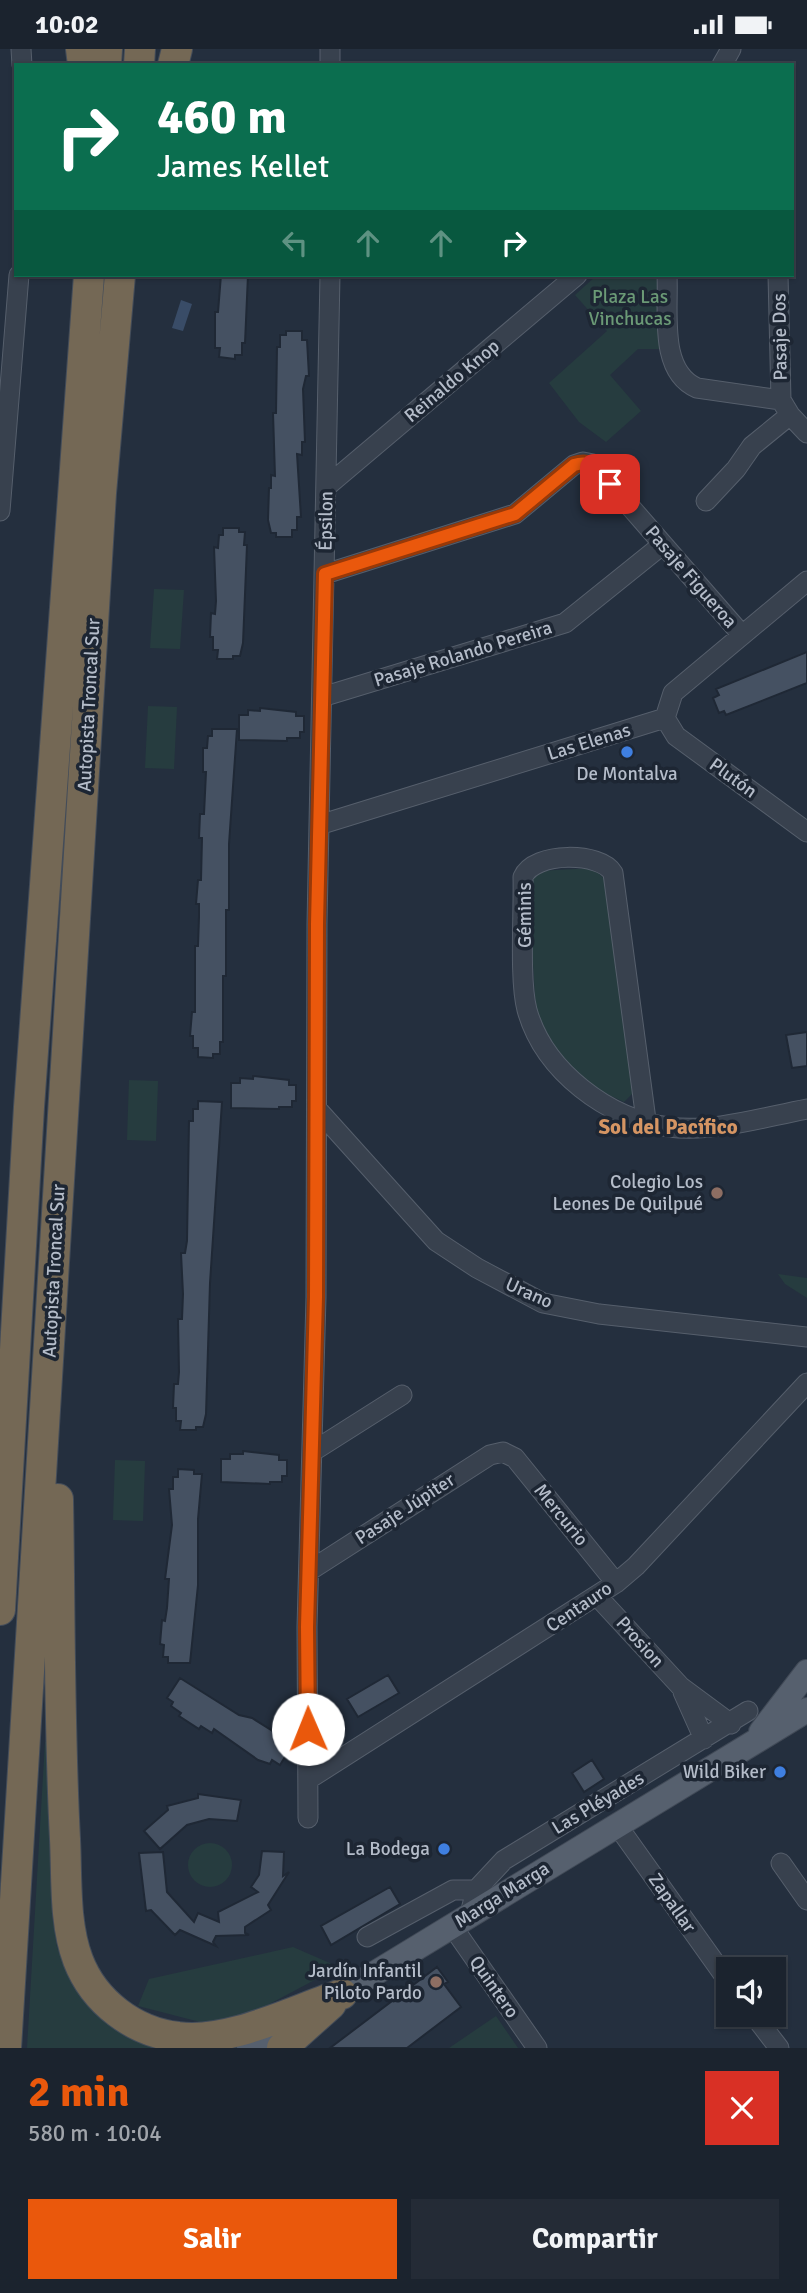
<!DOCTYPE html>
<html lang="es">
<head>
<meta charset="utf-8">
<style>
  :root { --surface:#1b232e; --page:#242b36; --text:#f1f3f6; --muted:#a0a4aa; --line:#39404a; --accent:#ea580c }
  body { margin:0; font-family:Signika,sans-serif; background:var(--page); color:var(--text); height:100vh; display:flex; flex-direction:column; font-size:26px; white-space:nowrap }
  * { box-sizing:border-box; margin:0 }
  p { font-size:23px; color:var(--muted) }
  .icon { flex:none; width:38px; height:38px; fill:none; stroke:currentColor; stroke-width:2; stroke-linecap:round; stroke-linejoin:round }
  .map { position:relative; height:1999px; overflow:hidden }
  .details { display:flex; flex-direction:column; background:var(--surface); flex:1 }
  .details>* { flex:none }
  .guide { position:absolute; left:14px; top:14px; width:780px; height:214px; border-radius:0px; box-shadow:0 2px 5px #0004,0 0 0 2px var(--line); background:#0b6e4f; color:#fff; overflow:hidden }
  .controls { position:absolute; left:716px; top:1908px; display:grid; gap:14px }
  .controls a { display:grid; place-items:center; width:70px; height:70px; border-radius:0px; background:var(--surface); box-shadow:0 2px 5px #0004,0 0 0 2px var(--line); font-size:35px }
  .pin { position:absolute; display:grid; place-items:center; width:60px; height:60px; color:#fff; margin:-30px; border-radius:14px; box-shadow:0 4px 10px #0006 }
  .me { position:absolute; width:77px; margin:-38px; rotate:359deg; stroke-linejoin:round; filter:drop-shadow(0 0 5px #0008) }
  .turn { display:flex; align-items:center; gap:24px; height:147px; padding:0 28px; font-size:32px }
  .turn .icon { width:91px; height:91px; stroke-width:2.5 }
  .turn b { display:block; font-size:49px; line-height:60px }
  .lanes { display:flex; align-items:center; height:66px; padding:0 28px; background:#0003; justify-content:center; gap:35px; direction:ltr }
  .lanes .off { opacity:.35 }
  .round { display:grid; place-items:center; flex:none; width:74px; height:74px; border-radius:0px; background:var(--page) }
  .headline { display:flex; align-items:center; justify-content:space-between; height:119px; padding:0 28px }
  h1 { font-size:42px; font-weight:700; line-height:52px; color:var(--accent) }
  .button { display:flex; gap:14px; margin-top:auto; padding:14px 28px }
  .button a { flex:1; height:80px; border-radius:0px; background:var(--accent); color:#fff; font-size:28px; font-weight:700; line-height:80px; text-align:center }
  .button a+a { background:var(--page); color:var(--text) }
  .status { display:flex; justify-content:space-between; align-items:center; height:49px; padding:0 35px; background:var(--surface); direction:ltr }
  .status svg { height:19px; fill:currentColor }
  .map>svg:first-child { display:block }
</style>
</head>
<body>
<div class="status"><b>10:02</b><svg viewBox="0 0 49 12"><path d="M0 12V9h3v3zM5 12V6h3v6zM10 12V3h3v9zM15 12V0h3v12zM26 1h20v11H26zM47 4h2v5h-2z"/></svg></div>
<div class="map">
<svg width="807" height="1999" viewBox="0 0 807 1999">
  <rect width="100%" height="100%" fill="#242f3e"/>
  <path fill="#263c3f" d="M 597,226 L 661,226 L 662,300 L 638,300 L 610,326 L 641,362 L 606,393 L 579,373 L 549,334 L 607,282 L 575,246 Z
    M 154,540 L 184,541 L 180,600 L 150,599 Z
    M 148,657 L 177,658 L 174,720 L 145,719 Z
    M 594,819 L 605,831 L 634,1043 L 624,1053 L 585,1035 L 555,1001 L 536,964 L 528,832 L 537,822 Z
    M 129,1031 L 158,1032 L 156,1092 L 127,1091 Z
    M 778,1225 L 807,1229 L 807,1249 L 785,1235 Z
    M 115,1411 L 145,1412 L 143,1472 L 113,1471 Z
    M 53,1692 L 52,1865 L 57,1898 L 70,1929 L 179,1999 L 27,1999 L 45,1693 Z
    M188 1816a22 22 0 1 1 44 0a22 22 0 1 1-44 0Z
    M 293,1898 L 339,1918 L 243,1969 L 204,1974 L 138,1957 L 149,1930 Z
    M 496,1967 L 518,1999 L 449,1999 Z"/>
  <path fill="#394c67" d="M 181,251 L 192,255 L 183,282 L 172,279 Z"/>
  <path fill="#455162" stroke="#1f2835" stroke-width="2" d="M 221,226 L 248,226 L 245,294 L 242,294 L 242,306 L 235,306 L 235,310 L 219,308 L 220,299 L 215,299 L 215,263 L 218,263 Z
    M 286,282 L 302,282 L 302,291 L 307,291 L 309,327 L 306,327 L 303,340 L 305,393 L 302,393 L 302,406 L 297,405 L 301,468 L 297,468 L 297,481 L 292,481 L 292,488 L 276,488 L 276,484 L 271,484 L 268,471 L 269,439 L 271,439 L 271,426 L 275,427 L 273,364 L 276,364 L 277,298 L 280,298 L 280,286 L 286,286 Z
    M 223,479 L 239,479 L 239,483 L 245,483 L 244,496 L 247,496 L 243,594 L 240,607 L 233,607 L 233,610 L 217,610 L 218,601 L 213,601 L 213,588 L 210,588 L 211,564 L 215,565 L 216,552 L 214,498 L 218,499 L 219,486 L 223,486 Z
    M 807,603 L 807,634 L 726,666 L 724,662 L 719,664 L 713,649 L 719,646 L 716,640 Z
    M 260,659 L 296,663 L 296,667 L 304,667 L 304,683 L 300,683 L 300,689 L 287,689 L 287,692 L 239,691 L 239,666 L 248,666 L 248,661 L 260,662 Z
    M 212,680 L 237,680 L 229,795 L 229,861 L 226,861 L 226,927 L 223,927 L 223,993 L 220,993 L 220,1005 L 213,1005 L 213,1009 L 198,1008 L 198,999 L 193,999 L 193,987 L 190,987 L 192,963 L 195,963 L 195,897 L 198,897 L 199,868 L 199,855 L 196,855 L 198,831 L 201,831 L 202,789 L 199,789 L 200,765 L 204,765 L 206,723 L 203,723 L 203,699 L 207,699 L 208,687 L 212,687 Z
    M 807,983 L 807,1017 L 792,1019 L 786,986 Z
    M 253,1027 L 289,1031 L 289,1036 L 296,1036 L 296,1052 L 292,1052 L 292,1058 L 279,1058 L 279,1060 L 231,1059 L 231,1034 L 240,1034 L 240,1029 L 253,1030 Z
    M 198,1052 L 222,1053 L 210,1234 L 206,1365 L 203,1378 L 196,1378 L 196,1381 L 180,1381 L 181,1372 L 176,1372 L 176,1359 L 173,1359 L 174,1335 L 178,1335 L 179,1323 L 178,1270 L 182,1270 L 183,1245 L 181,1204 L 185,1204 L 187,1192 L 189,1072 L 193,1072 L 193,1060 L 198,1060 Z
    M 243,1402 L 279,1406 L 279,1411 L 287,1411 L 287,1427 L 282,1427 L 282,1433 L 270,1433 L 270,1435 L 221,1433 L 221,1410 L 230,1410 L 230,1405 L 243,1405 Z
    M 178,1420 L 194,1421 L 194,1425 L 202,1425 L 198,1470 L 198,1536 L 190,1614 L 168,1614 L 168,1608 L 163,1608 L 164,1596 L 160,1595 L 162,1571 L 165,1572 L 167,1559 L 169,1530 L 165,1530 L 172,1476 L 169,1440 L 173,1440 L 173,1428 L 178,1428 Z
    M 388,1626 L 399,1644 L 358,1668 L 347,1650 Z
    M 180,1629 L 239,1666 L 252,1669 L 279,1686 L 278,1688 L 289,1695 L 285,1701 L 288,1703 L 280,1716 L 272,1711 L 270,1715 L 258,1711 L 214,1680 L 212,1684 L 201,1677 L 199,1680 L 179,1667 L 181,1664 L 171,1657 L 173,1653 L 167,1649 Z
    M 592,1711 L 604,1730 L 584,1743 L 572,1724 Z
    M 198,1745 L 241,1751 L 237,1772 L 209,1770 L 187,1776 L 160,1800 L 144,1782 L 168,1761 L 167,1757 L 198,1749 Z
    M 262,1802 L 284,1803 L 283,1827 L 289,1823 L 268,1856 L 271,1861 L 245,1878 L 245,1884 L 249,1886 L 216,1887 L 213,1893 L 216,1897 L 180,1881 L 175,1886 L 151,1861 L 146,1862 L 139,1804 L 163,1803 L 167,1843 L 194,1873 L 198,1864 L 219,1873 L 218,1863 L 258,1843 L 251,1838 L 259,1826 Z
    M 390,1838 L 400,1855 L 331,1896 L 321,1877 Z
    M 437,1918 L 448,1933 L 444,1935 L 461,1958 L 407,1999 L 330,1999 Z"/>
  <g fill="none" stroke-linecap="round" stroke-linejoin="round">
    <defs>
      <path id="minor" d="M 21,0 L 22,16
        M 330,0 L 330,16
        M 722,16 L 731,0
        M 667,226 C 669,261 658,322 697,339 L 781,351 L 790,366 L 807,384
        M 778,226 L 781,351
        M 326,438 L 577,226
        M 706,452 L 736,420 L 752,397 L 790,366
        M 0,462 L 19,226
        M 325,525 L 515,465 L 574,416 L 583,413 L 593,415 L 742,586
        M 322,648 L 565,574 L 662,496
        M 665,669 L 673,644 L 807,532
        M 665,669 L 676,687 L 807,783
        M 319,776 L 665,669
        M 318,1061 L 436,1192 L 477,1219 L 543,1254 L 599,1265 L 807,1288
        M 646,1071 L 613,824 C 601,803 534,802 523,828 C 524,863 519,930 527,961 C 544,1022 608,1070 669,1078 C 713,1084 764,1068 807,1060
        M 312,1403 L 402,1346
        M 309,1522 L 490,1406 L 503,1403 L 515,1409 L 616,1534
        M 598,1548 L 681,1638 L 731,1675
        M 683,1643 L 704,1690
        M 309,1730 L 616,1534 L 636,1517 L 807,1334
        M 308,1769 L 307,1578 L 316,1248 L 317,875 L 330,226
        M 617,1776 L 728,1932
        M 781,1814 L 807,1851
        M 470,1865 L 476,1841 L 504,1811 L 748,1662
        M 452,1877 L 537,1999
        M 367,1888 L 453,1841 L 476,1841
        M 753,1965 L 779,1999"/>
      <path id="major" d="M 761,1683 L 807,1623
        M 326,1954 L 807,1661
        M 249,1999 L 295,1972"/>
      <path id="highway" d="M 81,0 L 83,16
        M 106,16 L 107,0
        M 139,16 L 140,0
        M 173,16 L 177,0
        M 58,1450 C 60,1563 59,1677 65,1790 C 67,1829 64,1874 78,1911 C 94,1953 134,1983 178,1988 C 229,1995 294,1961 342,1945
        M 0,1561 L 29,1058 L 89,226
        M 6,1999 L 101,444 L 120,226
        M 282,1999 L 331,1955"/>
    </defs>
    <use href="#minor" stroke="#565f6c" stroke-width="21"/>
    <use href="#major" stroke="#414a57" stroke-width="26"/>
    <use href="#highway" stroke="#434c59" stroke-width="32"/>
    <use href="#minor" stroke="#38414e" stroke-width="19"/>
    <use href="#major" stroke="#56606e" stroke-width="24"/>
    <use href="#highway" stroke="#746855" stroke-width="30"/>
  </g>
  <g fill="none" stroke-linecap="round" stroke-linejoin="round">
    <defs>
      <path id="route" d="M 308,1680 L 307,1578 L 316,1248 L 317,875 L 325,525 L 515,465 L 574,416 C 593,410 599,422 610,435"/>
    </defs>
    <use href="#route" stroke="#983908" stroke-width="18"/>
    <use href="#route" stroke="#ea580c" stroke-width="12"/>
  </g>
  <g fill="#3f7fe0" stroke="#1d2633" stroke-width="2.5">
    <circle cx="627" cy="703" r="7"/>
    <circle cx="780" cy="1723" r="7"/>
    <circle cx="444" cy="1800" r="7"/>
  </g>
  <g fill="#8d6e63" stroke="#1d2633" stroke-width="2.5">
    <circle cx="717" cy="1144" r="7"/>
    <circle cx="436" cy="1933" r="7"/>
  </g>
  <g text-anchor="middle" dominant-baseline="central" stroke-width="7" stroke-linejoin="round" paint-order="stroke">
    <g font-size="19" fill="#6b9a76" stroke="#1d2633">
      <text x="630" y="248">Plaza Las<tspan x="630" dy="22">Vinchucas</tspan></text>
    </g>
    <g font-size="19" fill="#b4bcc9" stroke="#1d2633">
      <text transform="translate(780 288) rotate(-91)">Pasaje Dos</text>
      <text transform="translate(452 332) rotate(-40)">Reinaldo Knop</text>
      <text transform="translate(326 472) rotate(-89)">Épsilon</text>
      <text transform="translate(691 528) rotate(49)">Pasaje Figueroa</text>
      <text transform="translate(463 605) rotate(-17)">Pasaje Rolando Pereira</text>
      <text transform="translate(89 656) rotate(-87)">Autopista Troncal Sur</text>
      <text transform="translate(589 693) rotate(-17)">Las Elenas</text>
      <text transform="translate(733 729) rotate(36)">Plutón</text>
      <text transform="translate(525 866) rotate(-90)">Géminis</text>
      <text transform="translate(54 1222) rotate(-87)">Autopista Troncal Sur</text>
      <text transform="translate(529 1244) rotate(24)">Urano</text>
      <text transform="translate(405 1460) rotate(-33)">Pasaje Júpiter</text>
      <text transform="translate(561 1466) rotate(51)">Mercurio</text>
      <text transform="translate(579 1558) rotate(-34)">Centauro</text>
      <text transform="translate(640 1593) rotate(48)">Prosion</text>
      <text transform="translate(598 1754) rotate(-31)">Las Pléyades</text>
      <text transform="translate(502 1846) rotate(-32)">Marga Marga</text>
      <text transform="translate(672 1854) rotate(55)">Zapallar</text>
      <text transform="translate(494 1938) rotate(55)">Quintero</text>
    </g>
    <g font-size="19" fill="#b4bcc9" stroke="#1d2633" text-anchor="end">
      <text x="627" y="725" text-anchor="middle">De Montalva</text>
      <text x="703" y="1133">Colegio Los<tspan x="703" dy="22">Leones De Quilpué</tspan></text>
      <text x="766" y="1723">Wild Biker</text>
      <text x="430" y="1800">La Bodega</text>
      <text x="422" y="1922">Jardín Infantil<tspan x="422" dy="22">Piloto Pardo</tspan></text>
    </g>
    <g font-size="21" font-weight="bold" fill="#d59563" stroke="#1d2633">
      <text x="668" y="1078">Sol del Pacífico</text>
    </g>
  </g>
</svg>
<div class="controls">
<a><svg class="icon" aria-label="sound" viewBox="0 0 24 24"><path d="M4 9h4l5-4v14l-5-4H4zM17 9q2 3 0 6"/></svg></a>
</div>
<div class="pin" style="left:610px;top:435px;background:#d93025"><svg class="icon" aria-label="arrive" viewBox="0 0 24 24"><path d="M6 21V4h12l-3 4 3 4H6"/></svg></div>
<svg class="me" style="left:308px;top:1680px" viewBox="-20 -20 40 40"><circle r="19" fill="#fff"/><path d="M0-13L10 11 0 6-10 11z" fill="#ea580c"/></svg>
<div class="guide">
<div class="turn"><svg class="icon" aria-label="right" viewBox="0 0 24 24"><path d="M7 20v-9h11M14 6l5 5-5 5"/></svg><div><b>460 m</b>James Kellet</div></div>
<div class="lanes"><svg class="icon off" aria-label="left" viewBox="0 0 24 24"><path d="M17 20v-9H6M10 6l-5 5 5 5"/></svg><svg class="icon off" aria-label="ahead" viewBox="0 0 24 24"><path d="M12 20V5M6 11l6-6 6 6"/></svg><svg class="icon off" aria-label="ahead" viewBox="0 0 24 24"><path d="M12 20V5M6 11l6-6 6 6"/></svg><svg class="icon" aria-label="right" viewBox="0 0 24 24"><path d="M7 20v-9h11M14 6l5 5-5 5"/></svg></div>
</div>
</div>
<section class="details">
<div class="headline"><div><h1>2 min</h1><p>580 m · 10:04</p></div><a class="round" style="background:#d93025;color:#fff"><svg class="icon" aria-label="close" viewBox="0 0 24 24"><path d="M6 6l12 12M18 6L6 18"/></svg></a></div>
<div class="button"><a>Salir</a><a>Compartir</a></div>
</section>
</body>
</html>
